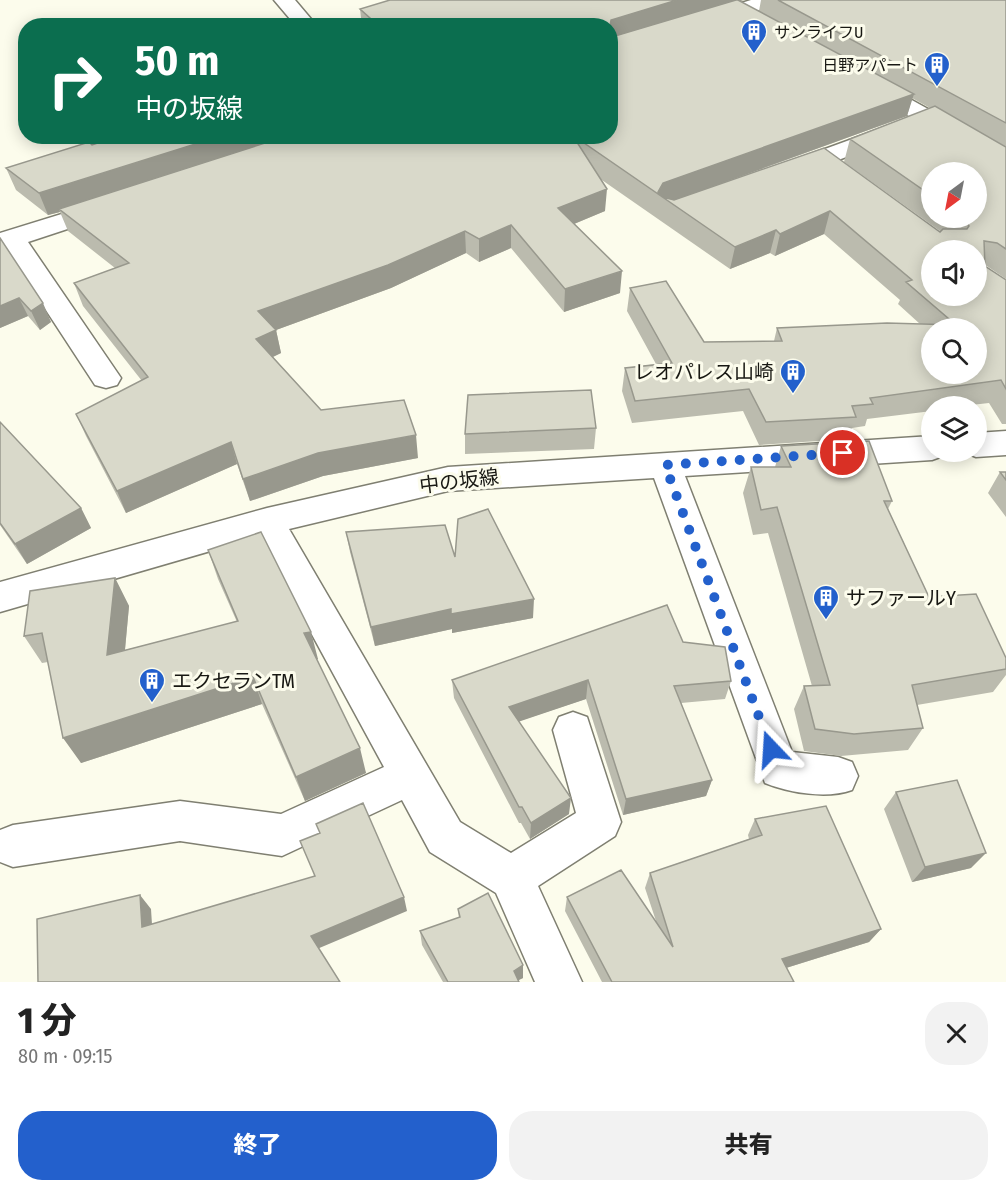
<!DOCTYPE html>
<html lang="ja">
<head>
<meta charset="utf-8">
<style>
  :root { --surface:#fff; --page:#f2f2f2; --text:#222; --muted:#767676; --accent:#2360cc }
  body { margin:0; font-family:"Fira Sans Condensed","Noto Sans JP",sans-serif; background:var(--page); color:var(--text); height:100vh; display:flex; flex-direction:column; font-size:22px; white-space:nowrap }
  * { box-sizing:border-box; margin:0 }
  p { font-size:20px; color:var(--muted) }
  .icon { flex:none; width:33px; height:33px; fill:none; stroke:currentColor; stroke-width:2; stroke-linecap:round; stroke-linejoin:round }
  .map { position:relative; height:982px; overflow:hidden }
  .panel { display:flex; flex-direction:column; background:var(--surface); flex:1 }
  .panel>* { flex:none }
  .guide { position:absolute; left:18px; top:18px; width:600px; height:126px; border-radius:24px; box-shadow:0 3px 15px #0003; background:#0b6e4f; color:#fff; overflow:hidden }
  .needle { width:39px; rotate:212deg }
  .controls { position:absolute; left:921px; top:162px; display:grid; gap:12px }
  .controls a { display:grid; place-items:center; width:66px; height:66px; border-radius:50%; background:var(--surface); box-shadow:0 3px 15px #0003; font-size:30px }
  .pin { position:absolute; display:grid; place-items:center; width:51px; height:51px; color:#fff; margin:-26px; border:3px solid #fff; border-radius:50%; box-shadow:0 2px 6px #0007 }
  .me { position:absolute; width:66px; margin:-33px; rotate:340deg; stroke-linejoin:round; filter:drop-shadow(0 0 4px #0008) }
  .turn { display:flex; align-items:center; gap:21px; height:126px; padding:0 18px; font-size:27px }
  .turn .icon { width:78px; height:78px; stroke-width:2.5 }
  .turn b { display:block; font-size:42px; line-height:51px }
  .round { display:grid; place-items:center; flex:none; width:63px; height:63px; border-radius:24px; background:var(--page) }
  .headline { display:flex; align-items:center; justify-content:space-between; height:102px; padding:0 18px }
  h1 { font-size:36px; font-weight:800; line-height:45px }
  .primary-button { display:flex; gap:12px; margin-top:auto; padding:12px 18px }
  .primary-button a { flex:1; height:69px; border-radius:24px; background:var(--accent); color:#fff; font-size:24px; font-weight:800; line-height:69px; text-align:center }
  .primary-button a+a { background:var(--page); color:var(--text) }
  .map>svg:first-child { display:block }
</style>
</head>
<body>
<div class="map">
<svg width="1006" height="982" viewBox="0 0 1006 982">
  <rect width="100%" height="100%" fill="#fcfcec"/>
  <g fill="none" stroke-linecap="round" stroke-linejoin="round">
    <defs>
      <path id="minor" d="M 274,0 L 295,0 L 317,26 L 296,26 Z
        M 751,0 L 782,0 L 779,4 L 707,26 L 700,24 L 697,20 L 700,16 Z
        M 870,77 L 1006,152 L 1006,169 L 997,167 L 862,89 L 859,84 L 862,79 Z
        M 888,126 L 896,128 L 900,133 L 896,138 L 799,175 L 790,177 L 781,175 L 778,170 L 781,165 Z
        M 107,200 L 116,203 L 120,208 L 116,213 L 28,242 L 121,378 L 117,385 L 106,388 L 95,385 L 6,249 L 0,250 L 0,233 Z
        M 1006,431 L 1006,455 L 976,457 L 964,452 L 976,452 L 976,433 Z
        M 932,436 L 932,452 L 946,452 L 943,456 L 932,460 L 685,476 L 792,752 L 838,757 L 852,762 L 858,776 L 852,790 C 827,799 790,793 765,783 L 654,478 L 448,491 L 289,529 L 460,822 L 511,853 L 576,813 L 553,730 L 559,717 L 573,712 L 587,717 L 621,822 L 615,836 L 538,886 L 582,982 L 535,982 L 496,893 L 430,852 L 402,800 L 282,856 L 180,841 L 13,867 L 0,862 L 0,830 L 13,825 L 180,801 L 281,814 L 384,767 L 259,537 L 0,612 L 0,582 L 267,508 L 448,467 Z"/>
    </defs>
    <use href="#minor" stroke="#7f7f71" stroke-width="3"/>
    <use href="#minor" fill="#fff" fill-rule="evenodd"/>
  </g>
  <path fill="#bbbbae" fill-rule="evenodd" d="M 761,0 L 1006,0 L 1006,279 L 987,266 L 985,266 L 1006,280 L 1006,424 L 1002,424 L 989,403 L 962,406 L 932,406 L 932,411 L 867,419 L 865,426 L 852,428 L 848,439 L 759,445 L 743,411 L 632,423 L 622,391 L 625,368 L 656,364 L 627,311 L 630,288 L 704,342 L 774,341 L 777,328 L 920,324 L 898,304 L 900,300 L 824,234 L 775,256 L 770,253 L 730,269 L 599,178 L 605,211 L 574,224 L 620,293 L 564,312 L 511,248 L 479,262 L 466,253 L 391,288 L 276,330 L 281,353 L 273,357 L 321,410 L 418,458 L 323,476 L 250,501 L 237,464 L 126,513 L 86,436 L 76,414 L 142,381 L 83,306 L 74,283 L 115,268 L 68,231 L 60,212 L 48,215 L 16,190 L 6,168 L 119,136 L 610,136 L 610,26 L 362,26 L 360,9 L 740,1 L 759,11 ZM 912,98 L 930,108 L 850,139 L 844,162 L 940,231 L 940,232 L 824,148 L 695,193 L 907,116 ZM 932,172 L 976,218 L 932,218 Z
    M 0,238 L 51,322 L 40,330 L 28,316 L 0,328 Z
    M 0,422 L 81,508 L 91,528 L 27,564 L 0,525 Z
    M 596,428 L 594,449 L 465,454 L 465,434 Z
    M 781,446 L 892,501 L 888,509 L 929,597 L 1006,658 L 1006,675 L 993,692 L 917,705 L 923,728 L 908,750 L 841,756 L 804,751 L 794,709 L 804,686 L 812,686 L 768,533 L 753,535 L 743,493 L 751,467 L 775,467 Z
    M 1000,472 L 1006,472 L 1006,517 L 988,493 Z
    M 346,532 L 455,557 L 533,618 L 452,633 L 452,629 L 375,646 L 350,552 Z
    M 208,550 L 318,659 L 317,659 L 366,773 L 305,801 L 262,704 L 81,763 L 48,662 L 42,663 L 24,636 L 115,578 L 129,606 L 125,650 L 237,622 L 218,579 Z
    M 683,642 L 731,681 L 725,699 L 681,703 L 712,780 L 706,796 L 623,815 L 586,699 L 519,721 L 569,814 L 530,839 L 521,823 L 519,823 L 454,698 L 452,680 Z
    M 896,792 L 971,868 L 912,882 L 884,809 Z
    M 755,819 L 881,929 L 869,942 L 786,968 L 794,982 L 602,982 L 565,911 L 567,897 L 656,921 L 645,888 L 650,873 L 749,839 L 748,835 Z
    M 458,909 L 523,965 L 523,978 L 518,980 L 519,982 L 443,982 L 422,945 L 420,931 L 459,918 Z"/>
  <path fill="#98988d" d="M 677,0 L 744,0 L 610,40 L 611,20 Z
    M 914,94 L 907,116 L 670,202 L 658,194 L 658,192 L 663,183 Z
    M 221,136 L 296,136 L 59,209 L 60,212 L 48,215 L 39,193 Z
    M 607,189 L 605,211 L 557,231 L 558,208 Z
    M 830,211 L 824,234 L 775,256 L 780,234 Z
    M 511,225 L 511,248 L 479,262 L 479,239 Z
    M 776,230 L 770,253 L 730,269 L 735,247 Z
    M 465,231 L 466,253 L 391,288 L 276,330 L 281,353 L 262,362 L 256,339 L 258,311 Z
    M 622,271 L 620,293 L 564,312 L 565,289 Z
    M 19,298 L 28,316 L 0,328 L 0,306 Z
    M 43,303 L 51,322 L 40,330 L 31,311 Z
    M 416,435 L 418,458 L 323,476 L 250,501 L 243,479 L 318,453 Z
    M 231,442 L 237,464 L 126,513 L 117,491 Z
    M 81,508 L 91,528 L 27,564 L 15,544 Z
    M 115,578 L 129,606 L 122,681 L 107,655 Z
    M 534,599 L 533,618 L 452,633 L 452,629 L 375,646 L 371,627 L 451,609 Z
    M 311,632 L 318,659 L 312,661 L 304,633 Z
    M 253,677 L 262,704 L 81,763 L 63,738 Z
    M 588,680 L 586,699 L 509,725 L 509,707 Z
    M 360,748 L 366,773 L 305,801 L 296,777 Z
    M 712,780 L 706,796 L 623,815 L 626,799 Z
    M 571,798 L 569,814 L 530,839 L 531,823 Z
    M 986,853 L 971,868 L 912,882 L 925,867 Z
    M 140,895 L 151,909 L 153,940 L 142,927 Z
    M 404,897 L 407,911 L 317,949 L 311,936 Z
    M 881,929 L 869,942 L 773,972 L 782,959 Z
    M 523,965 L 523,978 L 515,982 L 514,971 Z"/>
  <path fill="#d9d9ca" stroke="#98988d" stroke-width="1.5" fill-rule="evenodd" d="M 390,0 L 677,0 L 611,20 L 610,26 L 379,26 L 360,9 Z
    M 736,0 L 738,0 L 914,94 L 663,183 L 658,192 L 663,197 L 674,200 L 824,148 L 940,232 L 943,229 L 967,229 L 969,226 L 965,219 L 962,218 L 976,218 L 976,172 L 932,172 L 932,196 L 850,139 L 935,106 L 1006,147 L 1006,249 L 997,243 L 984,241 L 985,266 L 1006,280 L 1006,389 L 1001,380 L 870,398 L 873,404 L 852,406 L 856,417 L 766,422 L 749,389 L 635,401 L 625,368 L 672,363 L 630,288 L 666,281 L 704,342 L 782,341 L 777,328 L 887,323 L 956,325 L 906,282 L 912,280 L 830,211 L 780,234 L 776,230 L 735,247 L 574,136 L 610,136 L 610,35 L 612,37 ZM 932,250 L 976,250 L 976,296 L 932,296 ZM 932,328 L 976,328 L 976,374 L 932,374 Z
    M 778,0 L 1006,0 L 1006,123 Z
    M 119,136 L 221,136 L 39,193 L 6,168 L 89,142 L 92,145 Z
    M 287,136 L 573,136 L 607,189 L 558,208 L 622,271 L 565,289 L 511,225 L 479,239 L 465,231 L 388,265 L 258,311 L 276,330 L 256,339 L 321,410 L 404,400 L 416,435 L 318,453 L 243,479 L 231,442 L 117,491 L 76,414 L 148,377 L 74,283 L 129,263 L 59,209 Z
    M 0,238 L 43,303 L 31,311 L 19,298 L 0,306 Z
    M 591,390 L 596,428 L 465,434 L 468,395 Z
    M 0,422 L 81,508 L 15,544 L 0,523 Z
    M 869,441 L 892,501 L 884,501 L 929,597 L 976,594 L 1006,658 L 1006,669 L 912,685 L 923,728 L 854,734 L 815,729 L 804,686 L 830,685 L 777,507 L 761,510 L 751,467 L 791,467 L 781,446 Z
    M 1000,472 L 1006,472 L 1006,480 Z
    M 488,509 L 534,599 L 451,614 L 451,609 L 371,627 L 346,532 L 445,525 L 455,557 L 458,519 Z
    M 261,532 L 311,632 L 304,633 L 360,748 L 296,777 L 253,677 L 63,738 L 42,633 L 24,636 L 30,591 L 115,578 L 107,655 L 238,621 L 208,550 Z
    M 667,605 L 683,642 L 725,647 L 731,681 L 674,686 L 712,780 L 626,799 L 588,680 L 509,707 L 571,798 L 531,823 L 522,807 L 519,807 L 452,680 Z
    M 957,780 L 986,853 L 925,867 L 896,792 Z
    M 363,803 L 404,897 L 311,936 L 340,982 L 38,982 L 37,919 L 140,895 L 142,927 L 315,876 L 300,841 L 320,833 L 316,824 Z
    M 826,806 L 881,929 L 782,959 L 794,982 L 612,982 L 567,897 L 621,870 L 673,947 L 650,873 L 762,835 L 755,819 Z
    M 488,893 L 523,965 L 514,971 L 519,982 L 448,982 L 420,931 L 460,917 L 458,909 Z"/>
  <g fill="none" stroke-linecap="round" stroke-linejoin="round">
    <path stroke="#2360cc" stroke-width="10" stroke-dasharray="0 18" d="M 771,749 L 665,465 L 843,453"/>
  </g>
  <defs>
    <symbol id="building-pin" viewBox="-11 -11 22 30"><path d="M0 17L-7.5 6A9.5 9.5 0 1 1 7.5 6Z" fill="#2360cc" stroke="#fcfcec"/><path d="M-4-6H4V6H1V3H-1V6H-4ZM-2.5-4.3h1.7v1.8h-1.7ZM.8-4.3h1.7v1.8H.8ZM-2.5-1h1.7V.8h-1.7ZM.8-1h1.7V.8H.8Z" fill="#fff"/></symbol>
  </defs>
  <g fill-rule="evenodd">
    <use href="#building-pin" x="739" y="17" width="30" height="40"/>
    <use href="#building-pin" x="922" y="50" width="30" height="40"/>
    <use href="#building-pin" x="778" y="357" width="30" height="40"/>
    <use href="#building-pin" x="811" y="583" width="30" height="40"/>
    <use href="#building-pin" x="137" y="666" width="30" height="40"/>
  </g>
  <g text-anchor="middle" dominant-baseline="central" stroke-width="6" stroke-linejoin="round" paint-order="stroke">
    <g font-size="16" fill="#181813" stroke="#fcfcec" text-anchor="start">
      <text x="774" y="32">サンライフU</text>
      <text x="918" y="65" text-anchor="end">日野アパート</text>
    </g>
    <g font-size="20" fill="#181813" stroke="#fcfcec" text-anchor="start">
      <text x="774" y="372" text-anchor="end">レオパレス山崎</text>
      <text x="846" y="598">サファールY</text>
      <text x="172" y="681">エクセランTM</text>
    </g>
    <g font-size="20" fill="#181813" stroke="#fcfcec">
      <text transform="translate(459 481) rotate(-7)">中の坂線</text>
    </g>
  </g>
</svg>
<div class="controls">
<a><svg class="needle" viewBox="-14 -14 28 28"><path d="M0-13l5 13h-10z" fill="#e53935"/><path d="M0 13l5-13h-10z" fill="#767676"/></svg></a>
<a><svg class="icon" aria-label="sound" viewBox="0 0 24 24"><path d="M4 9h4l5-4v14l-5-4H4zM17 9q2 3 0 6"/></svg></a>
<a><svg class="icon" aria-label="search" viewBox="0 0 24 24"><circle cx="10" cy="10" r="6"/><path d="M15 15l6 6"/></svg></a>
<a><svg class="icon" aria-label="layers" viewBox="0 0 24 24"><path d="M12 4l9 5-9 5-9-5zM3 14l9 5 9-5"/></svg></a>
</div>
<div class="pin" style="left:843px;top:453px;background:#d93025"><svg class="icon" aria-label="arrive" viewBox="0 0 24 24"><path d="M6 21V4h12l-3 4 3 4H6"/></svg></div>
<svg class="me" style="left:771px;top:749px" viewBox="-20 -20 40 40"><path d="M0-17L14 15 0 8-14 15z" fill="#2360cc" stroke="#fff" stroke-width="4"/></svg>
<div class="guide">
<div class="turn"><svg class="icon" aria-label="right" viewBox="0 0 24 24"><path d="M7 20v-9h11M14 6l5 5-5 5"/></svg><div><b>50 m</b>中の坂線</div></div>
</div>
</div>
<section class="panel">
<div class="headline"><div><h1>1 分</h1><p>80 m · 09:15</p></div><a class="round"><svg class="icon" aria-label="close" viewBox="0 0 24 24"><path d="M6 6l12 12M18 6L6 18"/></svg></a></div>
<div class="primary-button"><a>終了</a><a>共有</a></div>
</section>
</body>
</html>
